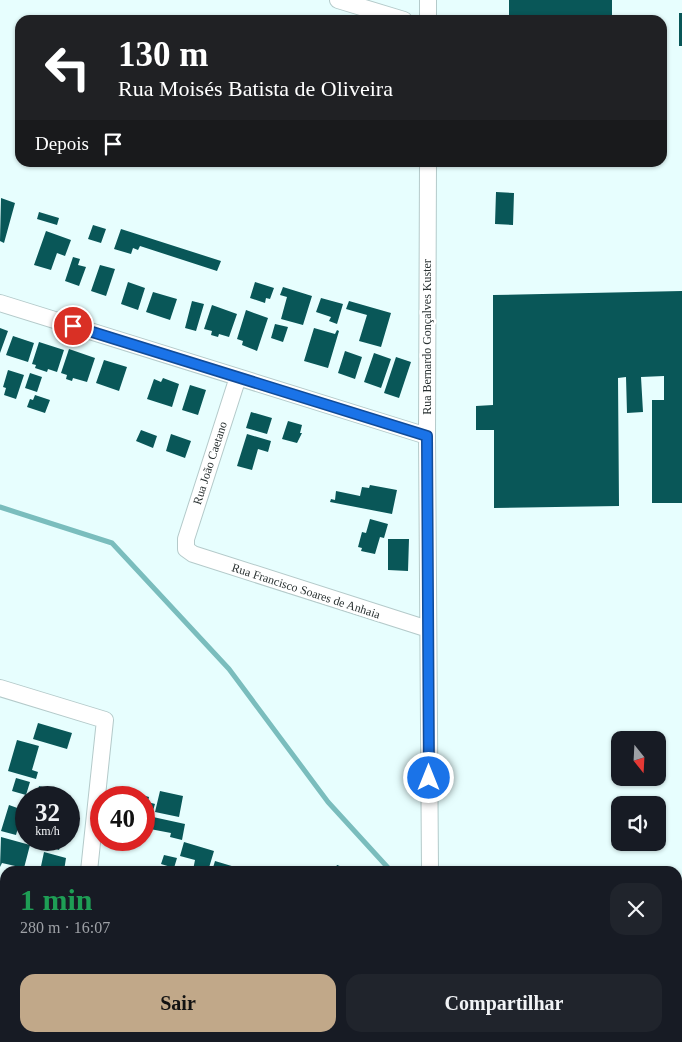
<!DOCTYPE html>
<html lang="pt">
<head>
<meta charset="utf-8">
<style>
  :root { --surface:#171b24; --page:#20242c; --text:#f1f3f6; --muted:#9ea1a6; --accent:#c1a889 }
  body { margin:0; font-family:"Times New Roman",serif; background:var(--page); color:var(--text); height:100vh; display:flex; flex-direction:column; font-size:19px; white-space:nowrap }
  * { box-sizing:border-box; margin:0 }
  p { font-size:16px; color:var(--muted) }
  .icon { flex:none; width:28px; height:28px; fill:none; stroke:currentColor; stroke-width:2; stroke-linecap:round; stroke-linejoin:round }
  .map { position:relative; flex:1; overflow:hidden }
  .sheet { position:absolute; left:0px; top:866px; width:682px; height:176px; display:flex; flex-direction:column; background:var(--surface); border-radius:15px 15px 0 0; box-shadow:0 1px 4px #0004 }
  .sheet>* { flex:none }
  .hud { position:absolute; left:15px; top:15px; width:652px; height:152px; border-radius:15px; box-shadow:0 1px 4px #0004; background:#202124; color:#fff; overflow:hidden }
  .needle { width:32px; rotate:162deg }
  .buttons { position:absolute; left:611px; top:731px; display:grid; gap:10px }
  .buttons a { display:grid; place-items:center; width:55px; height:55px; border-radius:10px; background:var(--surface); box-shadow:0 1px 4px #0004; font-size:25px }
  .speed { position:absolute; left:15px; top:786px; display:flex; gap:10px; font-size:25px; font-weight:700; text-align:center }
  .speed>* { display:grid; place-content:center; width:65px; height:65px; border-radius:50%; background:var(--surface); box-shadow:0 1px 4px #0004; line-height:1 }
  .speed small { font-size:12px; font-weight:400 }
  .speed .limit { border:8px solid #d22; background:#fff; color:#111 }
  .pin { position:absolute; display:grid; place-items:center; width:42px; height:42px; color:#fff; margin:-21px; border:2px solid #fff; border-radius:50%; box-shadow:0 1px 5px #0007 }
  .me { position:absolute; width:55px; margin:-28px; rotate:0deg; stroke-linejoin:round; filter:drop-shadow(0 0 4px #0008) }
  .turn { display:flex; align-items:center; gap:18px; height:105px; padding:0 20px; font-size:22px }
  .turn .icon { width:65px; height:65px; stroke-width:2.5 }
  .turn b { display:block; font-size:35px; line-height:42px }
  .then { display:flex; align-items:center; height:48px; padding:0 20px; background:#0003; gap:10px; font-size:19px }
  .round { display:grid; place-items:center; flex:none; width:52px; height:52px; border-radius:15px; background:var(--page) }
  .head { display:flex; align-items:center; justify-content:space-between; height:85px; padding:0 20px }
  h1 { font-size:30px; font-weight:700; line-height:38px; color:#1e9e55 }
  .action { display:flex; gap:10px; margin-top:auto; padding:10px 20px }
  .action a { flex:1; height:58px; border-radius:15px; background:var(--accent); color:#111; font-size:20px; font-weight:700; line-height:58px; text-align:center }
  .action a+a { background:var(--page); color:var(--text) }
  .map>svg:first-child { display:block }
</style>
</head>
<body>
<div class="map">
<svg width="682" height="1042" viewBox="0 0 682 1042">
  <rect width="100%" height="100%" fill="#e7fefe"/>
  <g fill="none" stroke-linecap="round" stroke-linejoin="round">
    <path stroke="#7abdbd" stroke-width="5" d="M 0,507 L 112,543 L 229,669 L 328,802 L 391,871
      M 678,1021 L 682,1023"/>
  </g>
  <path fill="#095758" d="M 509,0 L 612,0 L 612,20 L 509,20 Z
    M 679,13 L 682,13 L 682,46 L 679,46 Z
    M 496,192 L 514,193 L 513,225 L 495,224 Z
    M 1,198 L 15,203 L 4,243 L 0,241 Z
    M 39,212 L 59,218 L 57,225 L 37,219 Z
    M 93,225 L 106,229 L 101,243 L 88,239 Z
    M 121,229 L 221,261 L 217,271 L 140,246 L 138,250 L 133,248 L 131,254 L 114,249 Z
    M 46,231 L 71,240 L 65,256 L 57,253 L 51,270 L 34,265 Z
    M 73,257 L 80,259 L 78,265 L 86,267 L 79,286 L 65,281 Z
    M 100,265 L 115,269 L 106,296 L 91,291 Z
    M 128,282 L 145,288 L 138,310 L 121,304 Z
    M 255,282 L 274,288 L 270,299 L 266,298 L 265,303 L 250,298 Z
    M 283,287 L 312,296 L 303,325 L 281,319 L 287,297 L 280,295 Z
    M 682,291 L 682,503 L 652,503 L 652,400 L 664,400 L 664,376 L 641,377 L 643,412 L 627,413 L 626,377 L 618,378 L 619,506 L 494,508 L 494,430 L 476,430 L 476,406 L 493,405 L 493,295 Z
    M 153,292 L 177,299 L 170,320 L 146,312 Z
    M 321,298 L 343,304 L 337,324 L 329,321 L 331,317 L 316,312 Z
    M 192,301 L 204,304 L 196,331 L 185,328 Z
    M 349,301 L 391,313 L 381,347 L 359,341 L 367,315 L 346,309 Z
    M 212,305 L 237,314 L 229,337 L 219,334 L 218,337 L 211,335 L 212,331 L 204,329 Z
    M 246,310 L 268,318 L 257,351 L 242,345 L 243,341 L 237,339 Z
    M 275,324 L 288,327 L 283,342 L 271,338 Z
    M 0,328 L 8,331 L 0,353 Z
    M 314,328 L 335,334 L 337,330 L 339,331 L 328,368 L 304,361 Z
    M 13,336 L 34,343 L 28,362 L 6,355 Z
    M 39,342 L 64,350 L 57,372 L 48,369 L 47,372 L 35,368 L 36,365 L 32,364 Z
    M 69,349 L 95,358 L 87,382 L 73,378 L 72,381 L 66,379 L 67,375 L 61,373 Z
    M 345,351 L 362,357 L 355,379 L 338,373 Z
    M 374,353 L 391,359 L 381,388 L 364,382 Z
    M 396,357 L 411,362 L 399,398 L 384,393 Z
    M 104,360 L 127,367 L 119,391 L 96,383 Z
    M 8,370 L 24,375 L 16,399 L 4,395 L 6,388 L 3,387 Z
    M 30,373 L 42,377 L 37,392 L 25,388 Z
    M 163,378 L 179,384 L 172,407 L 147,399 L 154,379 L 161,382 Z
    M 190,385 L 206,390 L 198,415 L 182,410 Z
    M 35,395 L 50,400 L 45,413 L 27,407 L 30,399 L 33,400 Z
    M 251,412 L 272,418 L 267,434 L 246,428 Z
    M 288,421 L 302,425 L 300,433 L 302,433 L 297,443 L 282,439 Z
    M 141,430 L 157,436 L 153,448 L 136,441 Z
    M 171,434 L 191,441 L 185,458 L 166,451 Z
    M 247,434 L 271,441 L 268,452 L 258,449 L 252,470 L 237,466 Z
    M 370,485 L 397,490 L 392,514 L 330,502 L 331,499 L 335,500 L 336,491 L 360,496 L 362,487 L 369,488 Z
    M 370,519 L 388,524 L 384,538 L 380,537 L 375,554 L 361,551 L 362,548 L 358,547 L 362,532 L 366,533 Z
    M 388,539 L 409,539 L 408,571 L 388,570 Z
    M 38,723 L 72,733 L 67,749 L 33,739 Z
    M 17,740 L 39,746 L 32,770 L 38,772 L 36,779 L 8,771 Z
    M 16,778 L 30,782 L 26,795 L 12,791 Z
    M 39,786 L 64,793 L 62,798 L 36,798 Z
    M 114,787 L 149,797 L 148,802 L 155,804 L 148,827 L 144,826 L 144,798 L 111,798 Z
    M 160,791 L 183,796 L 179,817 L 155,812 Z
    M 9,805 L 23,810 L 16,835 L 1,831 Z
    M 153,817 L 185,824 L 182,840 L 170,837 L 171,833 L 150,829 Z
    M 1,837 L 30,845 L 24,868 L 2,863 L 0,867 Z
    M 62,840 L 59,850 L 39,844 L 40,842 L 36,841 Z
    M 184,842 L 214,851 L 208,871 L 193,870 L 195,860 L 180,856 Z
    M 44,852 L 66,858 L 64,871 L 40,871 Z
    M 164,855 L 177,858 L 174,868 L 161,864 Z
    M 215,861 L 235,867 L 233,871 L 212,871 Z
    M 337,865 L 348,869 L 347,871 L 334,871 Z
    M 0,1025 L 5,1026 L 4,1042 L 0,1042 Z
    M 27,1038 L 49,1038 L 48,1042 L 25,1042 Z
    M 102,1038 L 125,1038 L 125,1042 L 101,1042 Z
    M 241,1038 L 264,1038 L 263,1039 L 267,1040 L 266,1042 L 254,1042 Z
    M 270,1038 L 297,1038 L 296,1042 L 280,1039 L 279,1042 L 269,1042 Z
    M 302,1038 L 326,1038 L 325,1042 L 315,1042 Z
    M 331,1038 L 358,1038 L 357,1042 L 330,1042 Z"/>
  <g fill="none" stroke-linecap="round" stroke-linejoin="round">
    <defs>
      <path id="minor" d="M 338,0 L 404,20
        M 428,20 L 428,0
        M 428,162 L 427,436 L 430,871
        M 0,303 L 427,436
        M 238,377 L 186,539 L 186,549 L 193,554 L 428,629
        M 0,688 L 105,720 L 89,871
        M 0,899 L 5,901
        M 431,1038 L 431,1042
        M 507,1038 L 563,1042
        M 71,1042 L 72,1038"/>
    </defs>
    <use href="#minor" stroke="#b4caca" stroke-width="18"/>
    <use href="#minor" stroke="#fff" stroke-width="16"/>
  </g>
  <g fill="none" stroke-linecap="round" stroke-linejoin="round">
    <defs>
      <path id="route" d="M 73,326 L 427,436 L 429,778"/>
    </defs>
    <use href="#route" stroke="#114b97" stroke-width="12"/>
    <use href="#route" stroke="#1a73e8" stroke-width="9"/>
  </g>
  <g text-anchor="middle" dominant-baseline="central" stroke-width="5" stroke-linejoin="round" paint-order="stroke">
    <g font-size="12" fill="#2a3232" stroke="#fff">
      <text transform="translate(427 337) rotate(-90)">Rua Bernardo Gonçalves Kuster</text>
      <text transform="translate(210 463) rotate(-72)">Rua João Caetano</text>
      <text transform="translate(306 591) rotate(18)">Rua Francisco Soares de Anhaia</text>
    </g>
  </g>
</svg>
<div class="buttons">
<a><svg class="needle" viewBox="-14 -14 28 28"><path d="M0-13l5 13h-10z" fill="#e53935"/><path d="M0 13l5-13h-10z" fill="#9ea1a6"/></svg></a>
<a><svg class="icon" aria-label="sound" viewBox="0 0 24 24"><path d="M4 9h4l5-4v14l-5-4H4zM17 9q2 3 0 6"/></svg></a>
</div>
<div class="speed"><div>32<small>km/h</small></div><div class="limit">40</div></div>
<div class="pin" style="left:73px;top:326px;background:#d93025"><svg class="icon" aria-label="arrive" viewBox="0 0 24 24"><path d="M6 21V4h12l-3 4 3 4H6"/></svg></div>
<svg class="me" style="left:429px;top:778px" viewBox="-20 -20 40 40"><circle r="17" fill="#1a73e8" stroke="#fff" stroke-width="3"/><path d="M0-11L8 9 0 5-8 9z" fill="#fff"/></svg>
<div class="hud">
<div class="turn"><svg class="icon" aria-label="left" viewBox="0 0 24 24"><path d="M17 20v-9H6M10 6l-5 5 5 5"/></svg><div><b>130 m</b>Rua Moisés Batista de Oliveira</div></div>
<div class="then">Depois<svg class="icon" aria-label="arrive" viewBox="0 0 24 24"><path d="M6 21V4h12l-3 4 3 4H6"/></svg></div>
</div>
<section class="sheet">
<div class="head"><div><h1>1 min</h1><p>280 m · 16:07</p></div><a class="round"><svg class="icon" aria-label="close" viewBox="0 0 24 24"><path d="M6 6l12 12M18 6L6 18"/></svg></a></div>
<div class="action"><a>Sair</a><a>Compartilhar</a></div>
</section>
</div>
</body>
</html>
